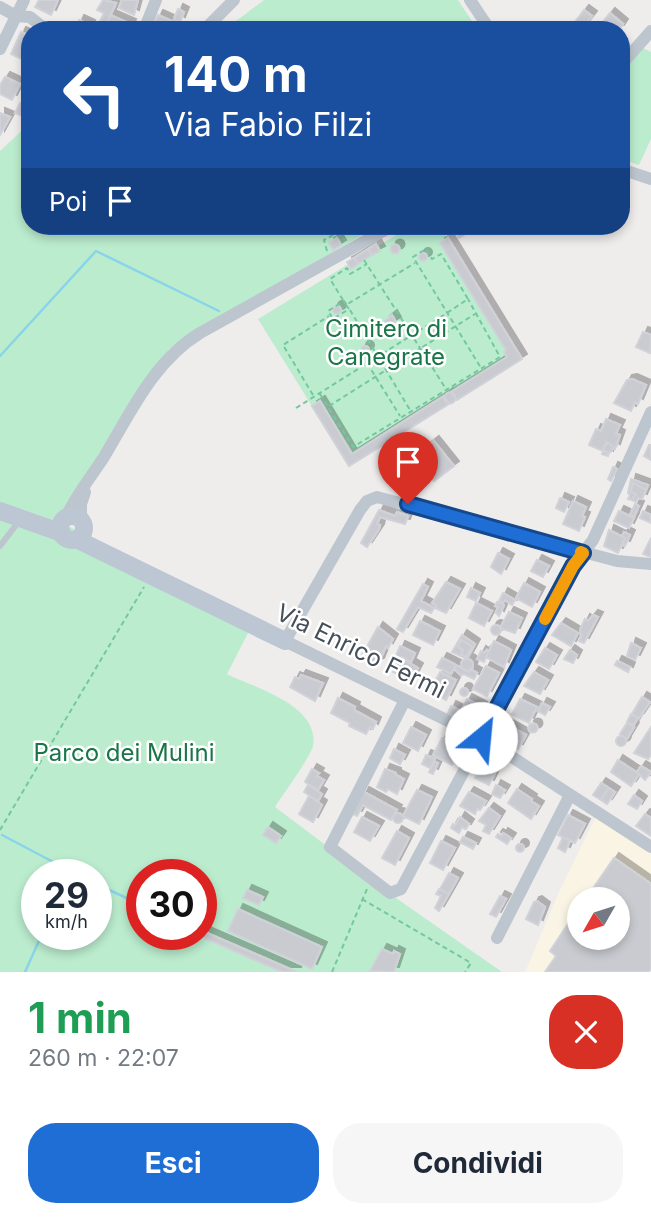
<!DOCTYPE html>
<html lang="it">
<head>
<meta charset="utf-8">
<style>
  :root { --surface:#fff; --page:#f6f6f7; --text:#1f2937; --muted:#747a83; --accent:#1f6ed6 }
  body { margin:0; font-family:Inter,sans-serif; background:var(--page); color:var(--text); height:100vh; display:flex; flex-direction:column; font-size:26px; white-space:nowrap }
  * { box-sizing:border-box; margin:0 }
  p { font-size:23px; color:var(--muted) }
  .icon { flex:none; width:38px; height:38px; fill:none; stroke:currentColor; stroke-width:2; stroke-linecap:round; stroke-linejoin:round }
  .map { position:relative; height:972px; overflow:hidden }
  .panel { display:flex; flex-direction:column; background:var(--surface); flex:1 }
  .panel>* { flex:none }
  .top-card { position:absolute; left:21px; top:21px; width:609px; height:214px; border-radius:28px; box-shadow:0 4px 10px #0003; background:#1a4fa0; color:#fff; overflow:hidden }
  .needle { width:46px; rotate:231deg }
  .fabs { position:absolute; left:567px; top:887px; display:grid; gap:14px }
  .fabs a { display:grid; place-items:center; width:63px; height:63px; border-radius:50%; background:var(--surface); box-shadow:0 4px 10px #0003; font-size:35px }
  .speed { position:absolute; left:21px; top:859px; display:flex; gap:14px; font-size:35px; font-weight:700; text-align:center }
  .speed>* { display:grid; place-content:center; width:91px; height:91px; border-radius:50%; background:var(--surface); box-shadow:0 4px 10px #0003; line-height:1 }
  .speed small { font-size:18px; font-weight:400 }
  .speed .limit { border:10px solid #d22; background:#fff; color:#111 }
  .pin { position:absolute; display:grid; place-items:center; width:60px; height:60px; color:#fff; margin:-72px -30px; border-radius:50% 50% 50% 0; rotate:-45deg; box-shadow:0 0 7px #0007 }
  .pin .icon { rotate:45deg }
  .me { position:absolute; width:77px; margin:-38px; rotate:28deg; stroke-linejoin:round; filter:drop-shadow(0 0 5px #0008) }
  .turn { display:flex; align-items:center; gap:24px; height:147px; padding:0 28px; font-size:32px }
  .turn .icon { width:91px; height:91px; stroke-width:2.5 }
  .turn b { display:block; font-size:49px; line-height:60px }
  .then { display:flex; align-items:center; height:66px; padding:0 28px; background:#0003; gap:14px; font-size:26px }
  .round { display:grid; place-items:center; flex:none; width:74px; height:74px; border-radius:28px; background:var(--page) }
  .head { display:flex; align-items:center; justify-content:space-between; height:119px; padding:0 28px }
  h1 { font-size:42px; font-weight:700; line-height:52px; color:#1e9e55 }
  .cta { display:flex; gap:14px; margin-top:auto; padding:14px 28px }
  .cta a { flex:1; height:80px; border-radius:28px; background:var(--accent); color:#fff; font-size:28px; font-weight:700; line-height:80px; text-align:center }
  .cta a+a { background:var(--page); color:var(--text) }
  .map>svg:first-child { display:block }
</style>
</head>
<body>
<div class="map">
<svg width="651" height="972" viewBox="0 0 651 972">
  <defs>
    <filter id="shadow"><feDropShadow dx="5" dy="-5" stdDeviation="0" flood-color="#0004"/></filter>
  </defs>
  <rect width="100%" height="100%" fill="#efecec"/>
  <path fill="#faf4e4" fill-rule="evenodd" d="M 595,818 L 651,853 L 651,972 L 525,972 L 559,892 ZM 579,900 L 618,900 L 618,938 L 579,938 Z"/>
  <path fill="#bbecce" fill-rule="evenodd" d="M 264,0 L 458,0 L 478,30 L 218,30 L 224,25 L 228,27 Z
    M 643,48 L 651,52 L 651,139 L 639,165 L 621,159 L 621,74 Z
    M 30,123 L 30,226 L 377,226 L 222,318 L 188,334 L 169,349 L 58,521 L 174,579 L 249,631 L 227,674 C 255,688 320,705 313,746 C 311,756 282,796 275,807 L 396,898 L 502,972 L 0,972 L 0,151 ZM 37,875 L 96,875 L 96,934 L 37,934 ZM 142,875 L 201,875 L 201,934 L 142,934 Z
    M 411,226 L 440,226 L 522,359 L 349,466 L 258,319 Z"/>
  <g fill="none" stroke-linecap="round" stroke-linejoin="round">
    <path stroke="#89d4e8" stroke-width="2.5" d="M 0,356 L 96,251 L 219,311
      M 2,835 L 78,875
      M 96,884 L 142,905
      M 25,972 L 42,934"/>
  </g>
  <path fill="#c9cbd1" stroke="#d0d2d8" stroke-width="2" fill-rule="evenodd" filter="url(#shadow)" d="M 39,0 L 58,0 L 51,15 L 35,7 Z
    M 103,0 L 116,3 L 104,30 L 102,30 L 97,28 L 104,13 L 97,10 Z
    M 122,0 L 138,0 L 134,15 L 119,8 Z
    M 178,9 L 184,12 L 180,22 L 174,19 Z
    M 584,10 L 592,16 L 581,30 L 569,30 Z
    M 610,13 L 623,24 L 619,30 L 600,30 L 598,28 Z
    M 110,15 L 131,24 L 129,30 L 104,30 Z
    M 158,15 L 174,22 L 171,30 L 151,30 Z
    M 79,20 L 90,25 L 88,30 L 75,30 Z
    M 21,32 L 30,36 L 30,53 L 26,61 L 11,54 Z
    M 5,77 L 20,84 L 12,100 L 0,94 L 0,85 Z
    M 20,103 L 30,108 L 30,113 L 25,117 L 15,113 Z
    M 0,113 L 10,117 L 0,135 Z
    M 451,226 L 467,226 L 456,233 Z
    M 466,226 L 479,226 L 459,238 L 456,233 Z
    M 337,238 L 341,245 L 333,250 L 329,243 Z
    M 448,238 L 522,359 L 457,400 L 451,392 L 507,357 L 504,352 L 506,350 L 440,243 Z
    M 376,244 L 380,251 L 372,255 L 368,249 Z
    M390.5 249a4.5 4.5 0 1 1 9 0a4.5 4.5 0 1 1-9 0Z
    M 368,249 L 372,255 L 358,264 L 354,258 Z
    M419 257a4 4 0 1 1 8 0a4 4 0 1 1-8 0Z
    M 354,258 L 358,264 L 351,269 L 347,262 Z
    M333 310a4 4 0 1 1 8 0a4 4 0 1 1-8 0Z
    M 392,315 L 396,322 L 389,326 L 385,321 Z
    M 435,326 L 440,332 L 433,336 L 429,330 L 432,331 Z
    M 643,332 L 651,335 L 650,353 L 636,347 Z
    M361 350a4 4 0 1 1 8 0a4 4 0 1 1-8 0Z
    M 632,379 L 646,385 L 638,404 L 635,402 L 631,411 L 614,403 L 627,380 Z
    M444.5 398a5.5 5.5 0 1 1 11 0a5.5 5.5 0 1 1-11 0Z
    M 444,396 L 449,404 L 349,466 L 312,406 L 320,401 L 352,454 Z
    M 606,419 L 620,425 L 616,433 L 620,435 L 615,449 L 607,442 L 603,450 L 609,453 L 608,456 L 602,454 L 603,451 L 589,445 L 596,429 L 601,431 Z
    M 434,441 L 454,466 L 434,481 L 415,456 Z
    M603.5 448a4.5 4.5 0 1 1 9 0a4.5 4.5 0 1 1-9 0Z
    M 649,445 L 651,445 L 651,460 L 644,456 Z
    M 613,467 L 617,469 L 611,481 L 608,479 Z
    M 631,479 L 648,485 L 646,490 L 633,483 L 631,492 L 636,494 L 632,500 L 628,499 L 630,495 L 628,493 Z
    M 633,483 L 646,490 L 642,499 L 638,498 L 636,502 L 632,500 L 636,494 L 631,492 Z
    M 560,498 L 569,502 L 564,512 L 556,508 Z
    M 573,501 L 586,507 L 582,516 L 585,517 L 579,531 L 563,524 Z
    M 635,504 L 639,506 L 634,517 L 630,515 Z
    M 379,510 L 395,516 L 397,512 L 408,516 L 405,524 L 380,517 L 377,524 L 380,525 L 379,529 L 367,547 L 361,543 Z
    M 619,511 L 634,518 L 629,528 L 614,521 Z
    M 643,511 L 651,515 L 651,523 L 640,518 Z
    M 609,530 L 625,538 L 618,553 L 604,546 Z
    M 624,532 L 630,535 L 625,546 L 622,545 L 625,538 L 622,536 Z
    M 651,538 L 651,557 L 643,554 Z
    M 498,553 L 509,559 L 501,574 L 491,567 Z
    M 537,560 L 549,566 L 543,577 L 531,571 Z
    M 446,582 L 460,589 L 446,613 L 435,608 L 436,605 L 432,603 Z
    M 524,583 L 540,592 L 532,607 L 516,598 Z
    M 423,584 L 428,587 L 421,601 L 434,608 L 431,613 L 418,607 L 403,632 L 397,629 Z
    M 471,588 L 480,593 L 476,601 L 467,597 Z
    M 503,593 L 515,600 L 512,605 L 505,600 L 503,603 L 499,601 Z
    M 497,602 L 504,605 L 499,616 L 496,613 L 498,607 L 495,606 Z
    M 476,603 L 492,611 L 484,626 L 469,618 Z
    M 509,612 L 522,618 L 515,633 L 500,628 Z
    M 593,615 L 598,617 L 584,643 L 579,641 L 582,635 L 580,634 L 581,627 L 585,619 L 588,621 Z
    M 420,621 L 440,631 L 433,645 L 413,635 Z
    M 561,623 L 578,633 L 571,646 L 552,635 Z
    M491 630a5 5 0 1 1 10 0a5 5 0 1 1-10 0Z
    M 378,627 L 393,639 L 388,648 L 386,646 L 379,663 L 376,664 L 361,657 Z
    M 462,635 L 475,644 L 467,659 L 452,652 ZM 461,640 L 472,646 L 466,657 L 461,654 L 463,650 L 458,647 Z
    M 461,640 L 472,646 L 466,657 L 461,654 L 463,650 L 458,647 Z
    M 494,641 L 511,650 L 504,667 L 486,657 Z
    M 631,643 L 641,648 L 635,660 L 627,656 Z
    M 400,646 L 415,653 L 411,662 L 402,657 L 397,662 L 394,661 Z
    M 545,648 L 557,655 L 549,669 L 536,662 Z
    M 487,650 L 489,651 L 484,662 L 477,659 L 481,651 L 484,653 Z
    M 570,650 L 577,655 L 573,663 L 564,659 Z
    M 400,657 L 418,668 L 412,679 L 393,672 Z
    M 442,658 L 456,665 L 451,674 L 437,667 Z
    M461 665a6 6 0 1 1 12 0a6 6 0 1 1-12 0Z
    M 617,661 L 630,667 L 628,672 L 615,665 Z
    M 456,665 L 469,672 L 470,669 L 477,673 L 474,679 L 464,674 L 461,675 L 454,669 Z
    M 486,666 L 499,673 L 487,696 L 473,689 Z
    M 440,672 L 456,680 L 446,700 L 430,691 Z
    M 534,672 L 548,680 L 540,694 L 524,686 Z
    M 301,675 L 323,683 L 315,701 L 290,687 L 295,677 L 299,679 Z
    M460 692a4 4 0 1 1 8 0a4 4 0 1 1-8 0Z
    M 642,697 L 650,702 L 639,718 L 632,714 Z
    M 338,698 L 355,707 L 354,710 L 376,722 L 373,729 L 370,727 L 366,734 L 349,726 L 350,723 L 331,713 Z
    M 467,699 L 482,707 L 474,721 L 460,713 Z
    M 520,699 L 537,707 L 529,723 L 512,714 Z
    M 542,703 L 550,707 L 545,715 L 538,711 Z
    M 451,706 L 461,711 L 458,718 L 448,713 Z
    M 631,714 L 638,718 L 633,726 L 627,722 Z
    M 627,723 L 634,727 L 627,739 L 620,734 Z
    M528.5 728a4.5 4.5 0 1 1 9 0a4.5 4.5 0 1 1-9 0Z
    M 508,725 L 526,735 L 518,749 L 512,745 L 513,742 L 502,736 Z
    M 411,727 L 426,735 L 418,751 L 403,743 Z
    M 651,727 L 651,755 L 648,759 L 634,753 Z
    M616 741a5 5 0 1 1 10 0a5 5 0 1 1-10 0Z
    M 442,738 L 461,748 L 452,765 L 433,755 Z
    M 394,749 L 405,755 L 400,764 L 390,758 Z
    M 426,755 L 435,759 L 430,768 L 422,764 Z
    M 618,760 L 639,774 L 631,786 L 611,772 Z
    M 435,762 L 438,763 L 433,774 L 429,772 Z
    M 484,762 L 497,769 L 489,785 L 475,778 Z
    M 641,766 L 651,772 L 645,780 L 637,772 Z
    M 312,769 L 319,773 L 317,776 L 324,780 L 318,790 L 305,782 Z
    M 385,769 L 396,773 L 396,775 L 404,779 L 397,794 L 388,789 L 386,792 L 377,787 Z
    M 601,783 L 609,788 L 601,800 L 593,795 Z
    M 308,785 L 322,794 L 318,801 L 304,792 Z
    M 496,785 L 505,790 L 500,798 L 492,794 Z
    M 609,788 L 615,792 L 607,804 L 601,800 Z
    M 517,789 L 532,799 L 531,801 L 539,806 L 531,819 L 508,803 Z
    M 417,790 L 432,797 L 419,824 L 403,816 Z
    M 364,792 L 397,810 L 391,820 L 363,805 L 357,816 L 353,814 Z
    M 469,792 L 486,801 L 480,810 L 477,809 L 475,814 L 460,806 Z
    M 634,795 L 642,801 L 637,809 L 628,804 Z
    M 309,796 L 322,805 L 313,822 L 299,814 Z
    M 489,808 L 500,816 L 489,834 L 483,831 L 486,825 L 479,821 Z
    M393 818a5 5 0 1 1 10 0a5 5 0 1 1-10 0Z
    M 645,814 L 651,818 L 651,836 L 636,826 Z
    M 568,815 L 585,824 L 575,843 L 558,835 Z
    M 362,817 L 379,826 L 370,841 L 354,832 Z
    M 460,817 L 469,824 L 466,829 L 462,827 L 459,833 L 451,828 L 453,824 L 455,826 Z
    M 268,827 L 281,836 L 276,843 L 263,835 Z
    M 397,831 L 409,838 L 395,865 L 382,858 Z
    M 503,833 L 511,838 L 507,844 L 496,837 L 498,834 L 502,836 Z
    M 463,837 L 476,843 L 473,849 L 460,842 Z
    M 563,837 L 570,841 L 565,852 L 558,848 Z
    M 441,841 L 455,848 L 443,870 L 430,863 Z
    M516 848a4 4 0 1 1 8 0a4 4 0 1 1-8 0Z
    M 614,858 L 651,884 L 651,969 L 648,972 L 545,972 L 556,956 L 550,951 L 579,907 L 579,938 L 618,938 L 618,900 L 585,900 Z
    M 449,873 L 458,878 L 449,894 L 440,889 Z
    M 439,889 L 449,894 L 439,911 L 435,908 L 441,896 L 436,894 Z
    M 247,890 L 263,897 L 259,905 L 243,898 Z
    M 500,896 L 506,899 L 496,917 L 490,914 Z
    M 537,901 L 545,907 L 538,925 L 526,919 L 534,902 Z
    M 238,909 L 322,947 L 312,969 L 228,931 Z
    M 205,932 L 297,972 L 282,972 L 202,937 Z
    M 382,949 L 393,954 L 394,951 L 400,954 L 394,972 L 370,971 Z"/>
  <g fill="none" stroke-linecap="round" stroke-linejoin="round">
    <path stroke="#74c89f" stroke-width="2" stroke-dasharray="5 3.5" stroke-linecap="butt" d="M 330,226 L 337,233
      M 327,251 L 324,240 L 337,233 L 345,240
      M 364,260 L 446,389
      M 343,300 L 330,279 L 347,268 L 350,274 L 367,264
      M 346,305 L 349,309 L 333,319 L 328,311 L 344,301 L 346,305 L 415,263
      M 350,310 L 410,410
      M 367,363 L 400,416
      M 320,394 L 353,447 L 500,357 L 468,299
      M 313,395 L 283,345 L 329,316
      M 329,406 L 475,314
      M 296,408 L 447,313 L 468,299 L 441,254 L 432,259 L 426,249 L 413,257 L 481,368
      M 0,830 L 144,587
      M 362,899 L 471,963 L 465,972
      M 332,972 L 367,889"/>
    <path stroke="#bdc6ce" stroke-width="6" d="M 0,546 L 20,520"/>
    <path stroke="#bdc6ce" stroke-width="12" d="M 470,0 L 490,30
      M 0,7 L 16,16 L 30,17 L 46,30
      M 144,30 L 156,0
      M 204,30 L 234,0
      M 0,49 L 24,0
      M 621,65 L 651,31
      M 621,169 L 651,179
      M 66,517 C 76,495 91,477 104,457 C 131,412 154,361 200,333 L 392,226
      M 81,520 L 81,504 L 85,492
      M 651,564 L 617,561 L 377,497 L 367,501 L 360,510 L 285,641 L 481,737 L 651,847
      M 405,700 L 330,847 L 390,893 L 401,889 L 573,566 L 593,540 L 651,412
      M 497,938 L 570,795"/>
    <path stroke="#bdc7d3" stroke-width="18" d="M 0,511 L 62,533
      M60 528a12 12 0 1 1 24 0a12 12 0 1 1-24 0Z
      M 76,539 L 285,641"/>
  </g>
  <g fill="none" stroke-linecap="round" stroke-linejoin="round">
    <defs>
      <path id="route" d="M 408,504 L 583,553 L 573,566 L 481,738"/>
    </defs>
    <use href="#route" stroke="#14488b" stroke-width="18"/>
    <use href="#route" stroke="#1f6ed6" stroke-width="12"/>
    <path stroke="#f59e0b" stroke-width="12" d="M 545,619 L 573,566 L 583,553 L 581,552"/>
  </g>
  <g text-anchor="middle" dominant-baseline="central" stroke-width="5" stroke-linejoin="round" paint-order="stroke">
    <g font-size="24" fill="#1a7648" stroke="#fff">
      <text x="386" y="328">Cimitero di<tspan x="386" dy="28">Canegrate</tspan></text>
      <text x="124" y="752">Parco dei Mulini</text>
    </g>
    <g font-size="24" fill="#454f59" stroke="#fff">
      <text transform="translate(361 651) rotate(26)">Via Enrico Fermi</text>
    </g>
  </g>
</svg>
<div class="fabs">
<a><svg class="needle" viewBox="-14 -14 28 28"><path d="M0-13l5 13h-10z" fill="#e53935"/><path d="M0 13l5-13h-10z" fill="#747a83"/></svg></a>
</div>
<div class="speed"><div>29<small>km/h</small></div><div class="limit">30</div></div>
<div class="pin" style="left:408px;top:504px;background:#d93025"><svg class="icon" aria-label="arrive" viewBox="0 0 24 24"><path d="M6 21V4h12l-3 4 3 4H6"/></svg></div>
<svg class="me" style="left:481px;top:738px" viewBox="-20 -20 40 40"><circle r="19" fill="#fff"/><path d="M0-13L10 11 0 6-10 11z" fill="#1f6ed6"/></svg>
<div class="top-card">
<div class="turn"><svg class="icon" aria-label="left" viewBox="0 0 24 24"><path d="M17 20v-9H6M10 6l-5 5 5 5"/></svg><div><b>140 m</b>Via Fabio Filzi</div></div>
<div class="then">Poi<svg class="icon" aria-label="arrive" viewBox="0 0 24 24"><path d="M6 21V4h12l-3 4 3 4H6"/></svg></div>
</div>
</div>
<section class="panel">
<div class="head"><div><h1>1 min</h1><p>260 m · 22:07</p></div><a class="round" style="background:#d93025;color:#fff"><svg class="icon" aria-label="close" viewBox="0 0 24 24"><path d="M6 6l12 12M18 6L6 18"/></svg></a></div>
<div class="cta"><a>Esci</a><a>Condividi</a></div>
</section>
</body>
</html>
